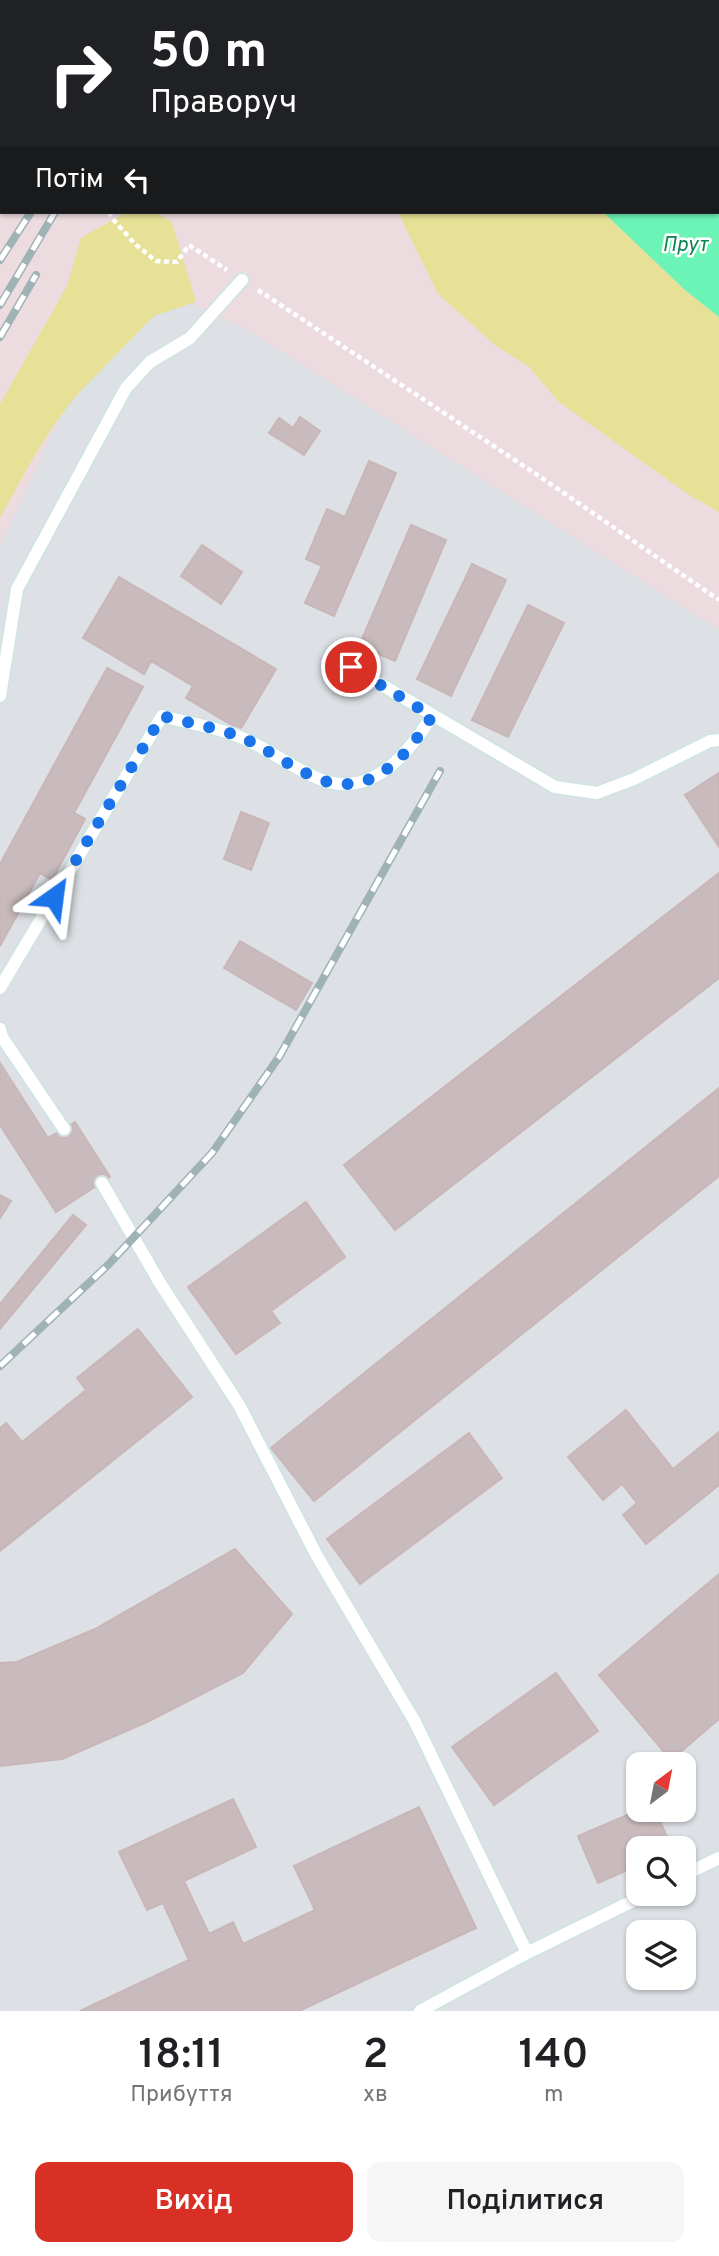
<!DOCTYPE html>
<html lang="uk">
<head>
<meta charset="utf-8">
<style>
  :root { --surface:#fff; --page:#f6f6f6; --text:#202124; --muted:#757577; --accent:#d93025 }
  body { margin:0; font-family:Overpass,sans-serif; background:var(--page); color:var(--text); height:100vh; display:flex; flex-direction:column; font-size:26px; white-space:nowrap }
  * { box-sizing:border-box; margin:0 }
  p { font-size:23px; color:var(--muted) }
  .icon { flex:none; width:38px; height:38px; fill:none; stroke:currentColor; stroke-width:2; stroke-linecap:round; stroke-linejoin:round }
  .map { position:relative; height:2011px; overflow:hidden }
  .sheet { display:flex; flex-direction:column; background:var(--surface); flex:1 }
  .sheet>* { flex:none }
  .banner { position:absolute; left:0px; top:0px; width:719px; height:214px; box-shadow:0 2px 5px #0004; background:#202124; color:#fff; overflow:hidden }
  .needle { width:46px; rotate:32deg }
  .controls { position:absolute; left:626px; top:1752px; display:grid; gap:14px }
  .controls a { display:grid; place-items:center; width:70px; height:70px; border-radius:14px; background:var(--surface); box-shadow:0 2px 5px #0004; font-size:35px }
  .pin { position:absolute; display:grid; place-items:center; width:60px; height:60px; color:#fff; margin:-30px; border:4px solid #fff; border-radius:50%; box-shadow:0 2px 7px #0007 }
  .me { position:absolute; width:77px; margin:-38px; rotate:31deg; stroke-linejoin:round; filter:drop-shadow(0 0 5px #0008) }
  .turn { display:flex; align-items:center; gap:24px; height:147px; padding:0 35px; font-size:32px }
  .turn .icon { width:91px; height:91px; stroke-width:2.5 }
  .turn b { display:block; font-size:49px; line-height:60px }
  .then { display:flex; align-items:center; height:66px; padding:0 35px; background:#0003; gap:14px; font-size:26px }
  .eta { display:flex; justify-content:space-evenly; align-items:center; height:119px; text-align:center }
  .eta b { font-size:42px; font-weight:600; line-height:49px }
  .action { display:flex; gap:14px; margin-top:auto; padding:14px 35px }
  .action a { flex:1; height:80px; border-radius:14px; background:var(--accent); color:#fff; font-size:28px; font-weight:600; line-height:80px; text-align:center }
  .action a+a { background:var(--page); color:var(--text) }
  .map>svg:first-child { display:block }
</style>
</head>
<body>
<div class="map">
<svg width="719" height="2011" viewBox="0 0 719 2011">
  <rect width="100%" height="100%" fill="#eddcdf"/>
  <path fill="#dde1e6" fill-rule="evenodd" d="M 126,274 L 246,329 L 719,630 L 719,2011 L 0,2011 L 0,547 ZM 639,1764 L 684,1764 L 684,1810 L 639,1810 ZM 639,1848 L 684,1848 L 684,1894 L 639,1894 ZM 639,1932 L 684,1932 L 684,1978 L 639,1978 Z"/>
  <path fill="#e6e197" d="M 127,212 L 156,212 L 172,222 L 196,302 L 154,316 L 75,397 L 52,428 L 32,460 L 0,518 L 0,404 L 67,286 L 81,238 Z
    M 398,212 L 603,212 L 685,290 L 719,317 L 719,512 L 689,495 L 559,402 L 528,366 L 496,346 L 438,294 Z"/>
  <path fill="#6bf4b5" d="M 386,0 L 719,0 L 719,317 L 685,290 L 603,212 L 718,212 L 718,2 Z"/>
  <path fill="#c9bbbd" stroke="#c9b6b7" stroke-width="2" d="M 300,417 L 320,431 L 304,455 L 269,433 L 279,418 L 293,428 Z
    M 369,461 L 396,473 L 334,616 L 305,603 L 322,566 L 306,559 L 327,509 L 345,517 Z
    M 411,525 L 446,540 L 395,661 L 359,646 Z
    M 202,545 L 242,572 L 221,604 L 181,576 Z
    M 472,564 L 506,580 L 451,696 L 417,679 Z
    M 119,577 L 276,669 L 240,730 L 186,698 L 193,686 L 151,661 L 144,674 L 83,638 Z
    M 528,605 L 564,623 L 508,737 L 472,720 Z
    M 107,668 L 143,687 L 74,813 L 85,819 L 52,880 L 40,873 L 0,946 L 0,864 Z
    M 719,773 L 719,847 L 685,795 Z
    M 241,812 L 269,823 L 251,870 L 224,859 Z
    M 719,873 L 719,978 L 395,1230 L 344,1165 Z
    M 240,941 L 312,983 L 296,1010 L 224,968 Z
    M 0,1063 L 48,1138 L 75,1122 L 110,1177 L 56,1212 L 0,1125 Z
    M 719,1088 L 719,1176 L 314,1501 L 271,1448 Z
    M 0,1195 L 11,1201 L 0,1218 Z
    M 306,1202 L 345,1257 L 271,1311 L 280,1323 L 236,1354 L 188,1287 Z
    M 73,1215 L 86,1225 L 0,1329 L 0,1304 Z
    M 138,1329 L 192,1397 L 0,1551 L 0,1428 L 6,1423 L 22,1442 L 86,1390 L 77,1378 Z
    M 626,1410 L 673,1469 L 719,1432 L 719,1485 L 646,1544 L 623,1515 L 637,1503 L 622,1484 L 603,1500 L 568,1457 Z
    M 469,1433 L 502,1478 L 360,1584 L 327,1539 Z
    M 235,1549 L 292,1614 L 243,1673 L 147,1722 L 62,1759 L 0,1766 L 0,1663 L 17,1662 L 95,1629 Z
    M 719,1574 L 719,1719 L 671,1760 L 599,1675 Z
    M 556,1673 L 598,1731 L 494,1805 L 452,1747 Z
    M 233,1799 L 256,1847 L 184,1881 L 209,1934 L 233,1922 L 243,1944 L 315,1910 L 294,1866 L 419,1807 L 476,1928 L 299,2011 L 80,2011 L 189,1960 L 163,1903 L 147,1910 L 119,1852 Z
    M 639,1810 L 655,1810 L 672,1848 L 639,1848 L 639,1865 L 598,1883 L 578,1836 Z"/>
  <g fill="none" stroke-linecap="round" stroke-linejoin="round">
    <defs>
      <path id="service" d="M 331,655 L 555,787 L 597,793 L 634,779 L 710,741 L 719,740
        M 0,696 L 17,589 L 126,388 L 150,362 L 190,338 L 242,280
        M 0,988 L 162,716 C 187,723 216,727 240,737 C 268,748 293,769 322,780 C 372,798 408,754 432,716
        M 0,1029 L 2,1037 L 64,1129
        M 102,1183 L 160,1283 L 239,1405 L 317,1556 L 415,1722 L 527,1953 L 647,1894
        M 684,1875 L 719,1858
        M 420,2011 L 527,1953"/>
    </defs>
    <use href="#service" stroke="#d2e3e4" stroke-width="16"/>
    <path stroke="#fff" stroke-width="4.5" stroke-dasharray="5 3.5" stroke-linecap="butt" d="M 153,0 L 154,2
      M 109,212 L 111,217 L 135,244 L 156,261 L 177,262 L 189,245 L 227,270
      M 258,290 L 542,478 L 719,600"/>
    <use href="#service" stroke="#fff" stroke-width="12"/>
    <defs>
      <path id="rail" d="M 162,2 L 163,0
        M 0,260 L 31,212
        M 0,305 L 55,212
        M 0,337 L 36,275
        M 0,1366 L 108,1265 L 212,1153 L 279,1057 L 440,771"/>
    </defs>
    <use href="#rail" stroke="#9fb3b6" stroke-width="8"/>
    <use href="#rail" stroke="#fff" stroke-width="5" stroke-dasharray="16" stroke-linecap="butt"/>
  </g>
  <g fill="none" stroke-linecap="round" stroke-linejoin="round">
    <path stroke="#1a73e8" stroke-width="12" stroke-dasharray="0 21.6" d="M 54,897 L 162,716 C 187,723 216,727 240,737 C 268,748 293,770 322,780 C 373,798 408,754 432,716 L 351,667"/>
  </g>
  <g text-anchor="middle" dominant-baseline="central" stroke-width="5" stroke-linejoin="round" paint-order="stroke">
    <g font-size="21" font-style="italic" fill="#0a8556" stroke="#fff">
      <text x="685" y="245">Прут</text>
    </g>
  </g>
</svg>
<div class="controls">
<a><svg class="needle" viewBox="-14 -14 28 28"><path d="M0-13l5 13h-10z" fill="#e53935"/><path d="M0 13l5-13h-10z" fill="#757577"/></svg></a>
<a><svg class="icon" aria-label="search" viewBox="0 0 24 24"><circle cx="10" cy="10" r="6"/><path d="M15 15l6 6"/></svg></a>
<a><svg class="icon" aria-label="layers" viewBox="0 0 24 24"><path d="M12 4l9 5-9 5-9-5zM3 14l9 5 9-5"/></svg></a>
</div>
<div class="pin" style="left:351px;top:667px;background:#d93025"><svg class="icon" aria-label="arrive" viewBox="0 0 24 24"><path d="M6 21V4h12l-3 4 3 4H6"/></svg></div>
<svg class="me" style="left:54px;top:897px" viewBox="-20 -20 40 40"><path d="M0-17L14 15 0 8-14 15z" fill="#1a73e8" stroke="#fff" stroke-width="4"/></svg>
<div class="banner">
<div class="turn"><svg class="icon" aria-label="right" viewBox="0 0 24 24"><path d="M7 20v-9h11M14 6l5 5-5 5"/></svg><div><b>50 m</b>Праворуч</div></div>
<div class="then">Потім<svg class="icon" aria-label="left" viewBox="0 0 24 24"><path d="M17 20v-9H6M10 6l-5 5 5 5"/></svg></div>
</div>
</div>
<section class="sheet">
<div class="eta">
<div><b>18:11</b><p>Прибуття</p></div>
<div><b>2</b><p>хв</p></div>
<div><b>140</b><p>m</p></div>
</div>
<div class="action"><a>Вихід</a><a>Поділитися</a></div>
</section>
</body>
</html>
